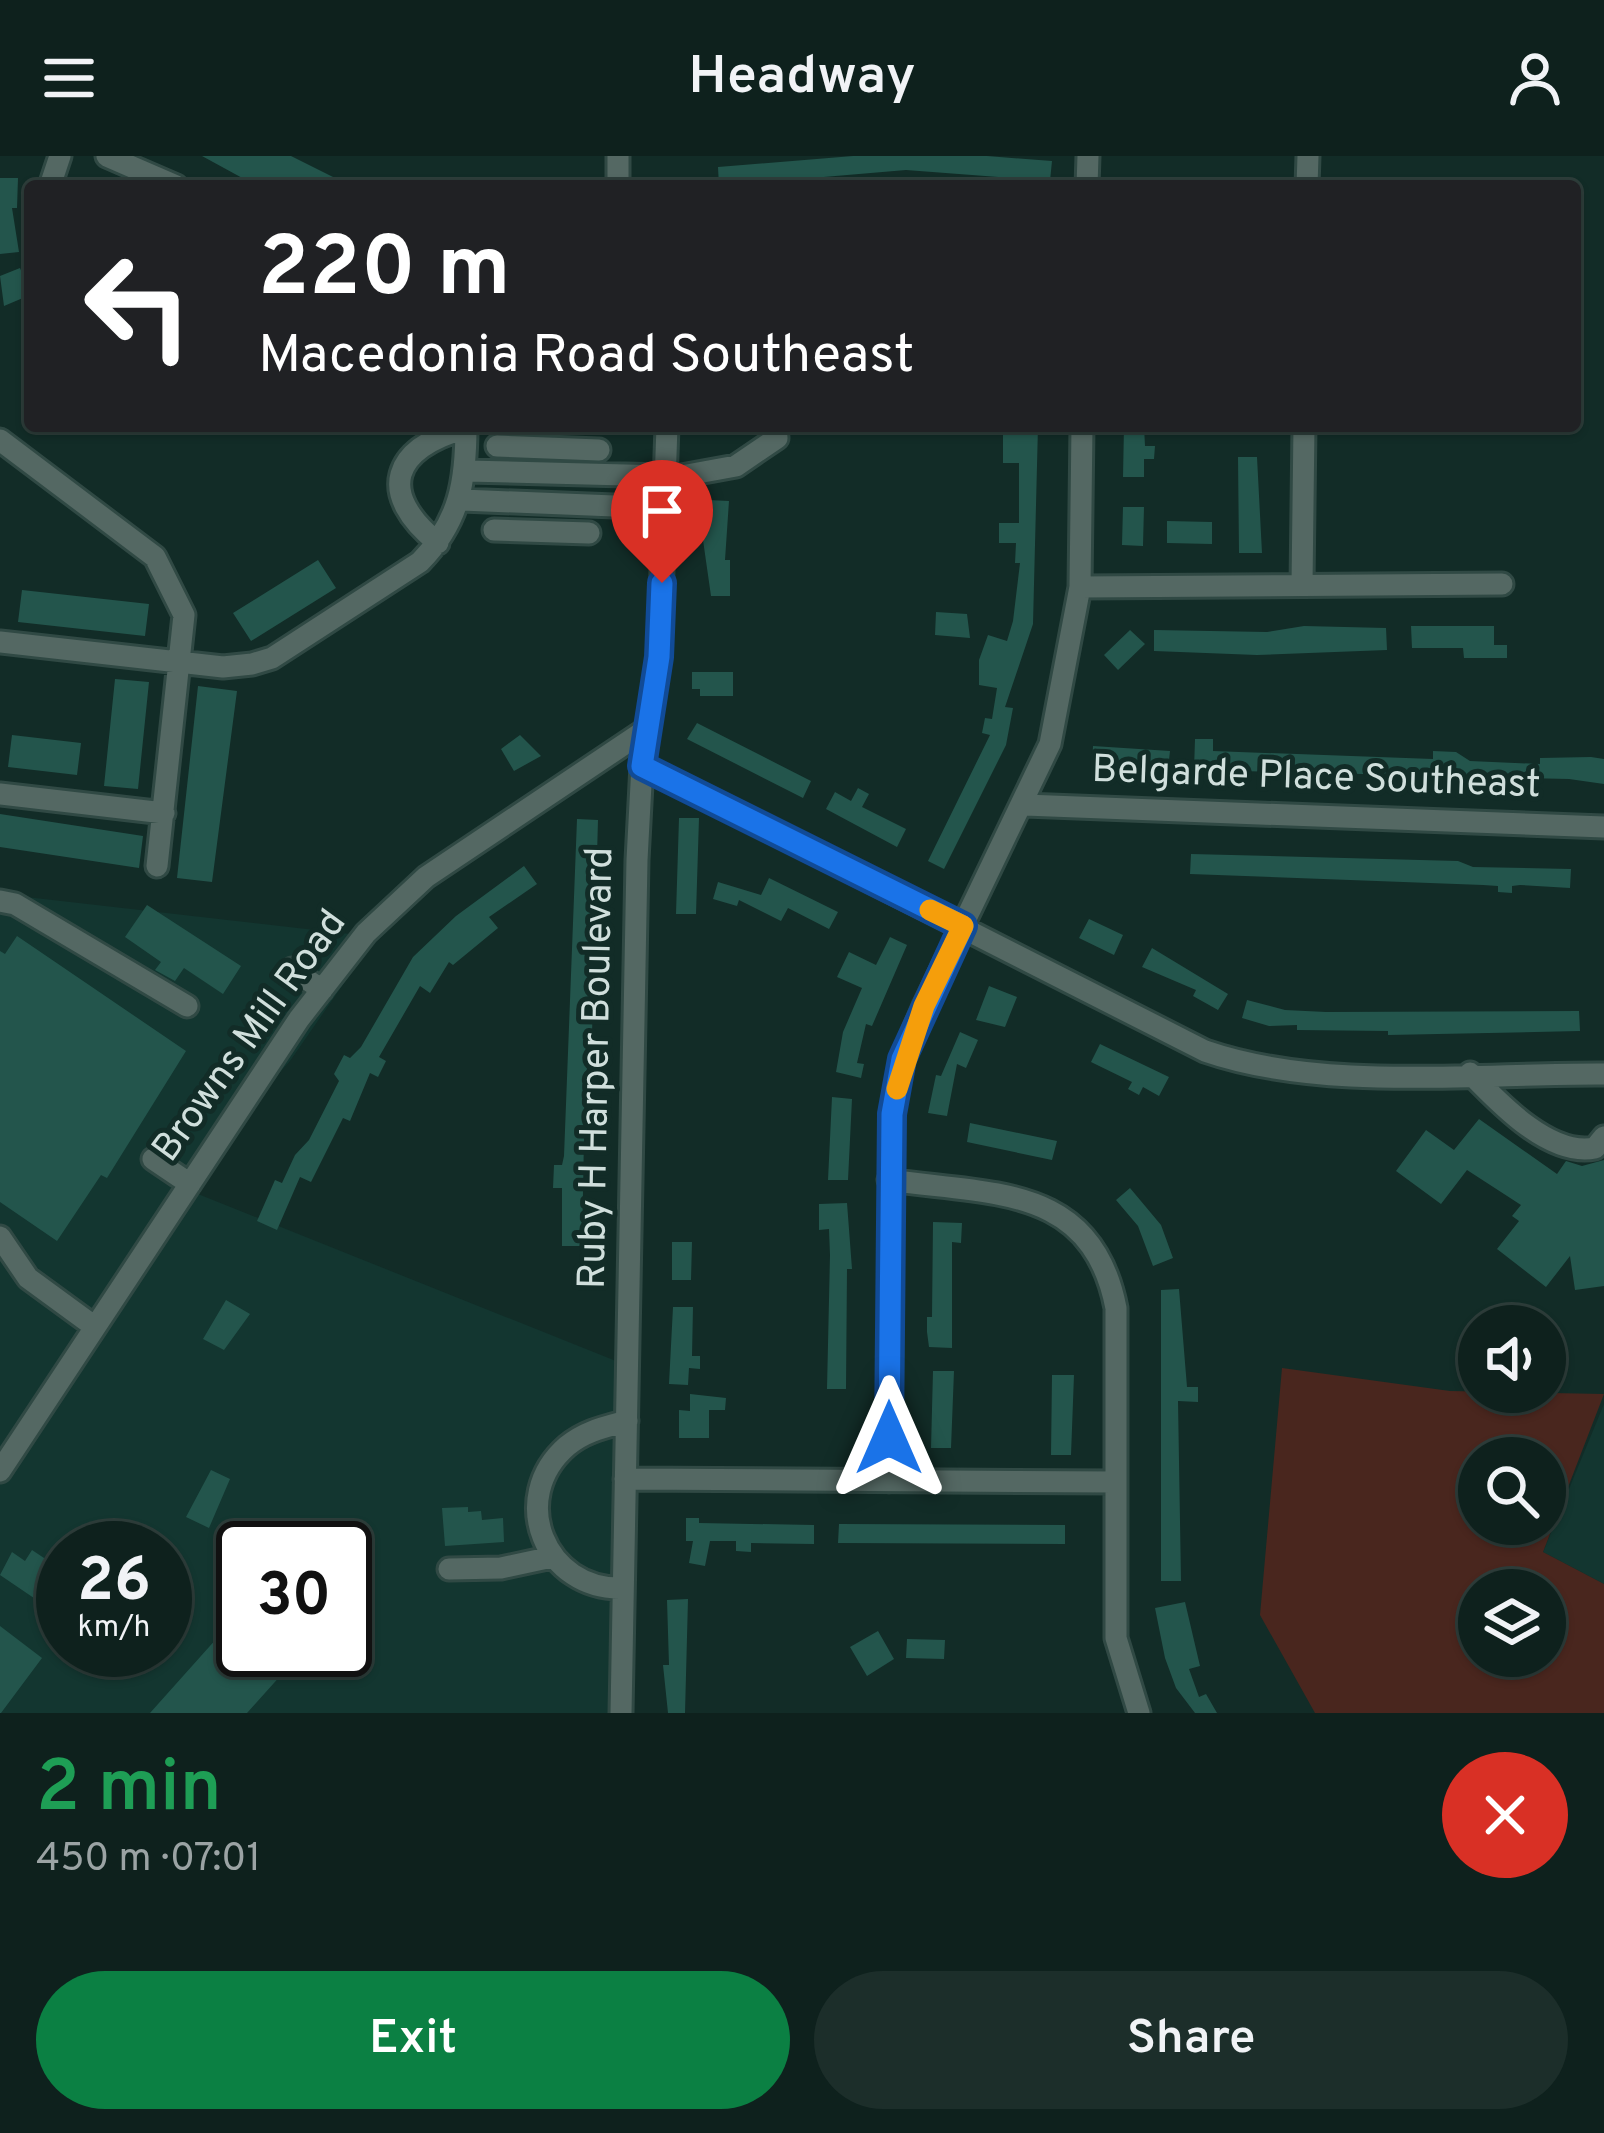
<!DOCTYPE html>
<html lang="en">
<head>
<meta charset="utf-8">
<style>
  :root { --surface:#0e211d; --page:#1c2e2a; --text:#f1f3f6; --muted:#9ba3a4; --line:#2e3e3b; --accent:#0b8043 }
  body { margin:0; font-family:Overpass,sans-serif; background:var(--page); color:var(--text); height:100vh; display:flex; flex-direction:column; font-size:45px; white-space:nowrap }
  * { box-sizing:border-box; margin:0 }
  p { font-size:39px; color:var(--muted) }
  .icon { flex:none; width:66px; height:66px; fill:none; stroke:currentColor; stroke-width:2; stroke-linecap:round; stroke-linejoin:round }
  .map { position:relative; height:1557px; overflow:hidden }
  .details { display:flex; flex-direction:column; background:var(--surface); flex:1 }
  .details>* { flex:none }
  .guide { position:absolute; left:24px; top:24px; width:1557px; height:252px; border-radius:12px; box-shadow:0 3px 9px #0004,0 0 0 3px var(--line); background:#202124; color:#fff; overflow:hidden }
  .controls { position:absolute; left:1458px; top:1149px; display:grid; gap:24px }
  .controls a { display:grid; place-items:center; width:108px; height:108px; border-radius:50%; background:var(--surface); box-shadow:0 3px 9px #0004,0 0 0 3px var(--line); font-size:60px }
  .speed { position:absolute; left:36px; top:1365px; display:flex; gap:24px; font-size:60px; font-weight:700; text-align:center }
  .speed>* { display:grid; place-content:center; width:156px; height:156px; border-radius:50%; background:var(--surface); box-shadow:0 3px 9px #0004,0 0 0 3px var(--line); line-height:1 }
  .speed small { font-size:30px; font-weight:400 }
  .speed .limit { border:6px solid #111; border-radius:18px; background:#fff; color:#111 }
  .pin { position:absolute; display:grid; place-items:center; width:102px; height:102px; color:#fff; margin:-123px -51px; border-radius:50% 50% 50% 0; rotate:-45deg; box-shadow:0 0 12px #0007 }
  .pin .icon { rotate:45deg }
  .me { position:absolute; width:132px; margin:-66px; rotate:0deg; stroke-linejoin:round; filter:drop-shadow(0 0 9px #0008) }
  .turn { display:flex; align-items:center; gap:42px; height:252px; padding:0 36px; font-size:54px }
  .turn .icon { width:156px; height:156px; stroke-width:2.5 }
  .turn b { display:block; font-size:84px; line-height:102px }
  .round { display:grid; place-items:center; flex:none; width:126px; height:126px; border-radius:63px; background:var(--page) }
  .head { display:flex; align-items:center; justify-content:space-between; height:204px; padding:0 36px }
  h1 { font-size:72px; font-weight:600; line-height:90px; color:#1e9e55 }
  .action { display:flex; gap:24px; margin-top:auto; padding:24px 36px }
  .action a { flex:1; height:138px; border-radius:72px; background:var(--accent); color:#fff; font-size:48px; font-weight:600; line-height:138px; text-align:center }
  .action a+a { background:var(--page); color:var(--text) }
  header { display:flex; justify-content:space-between; align-items:center; height:156px; padding:0 36px; background:var(--surface); font-size:54px; font-weight:600 }
  .map>svg:first-child { display:block }
</style>
</head>
<body>
<header><svg class="icon" aria-label="menu" viewBox="0 0 24 24"><path d="M4 6h16M4 12h16M4 18h16"/></svg>Headway<svg class="icon" aria-label="person" viewBox="0 0 24 24"><circle cx="12" cy="8" r="4"/><path d="M4 21q1-7 8-7t8 7"/></svg></header>
<div class="map">
<svg width="1604" height="1557" viewBox="0 0 1604 1557">
  <rect width="100%" height="100%" fill="#122c27"/>
  <path fill="#133630" fill-rule="evenodd" d="M 0,738 L 376,781 L 290,905 L 178,1030 L 621,1207 L 628,1557 L 0,1557 ZM 63,1392 L 165,1392 L 165,1494 L 63,1494 ZM 243,1392 L 345,1392 L 345,1494 L 243,1494 Z
    M 1604,1248 L 1604,1428 L 1543,1396 Z"/>
  <path fill="#49261e" fill-rule="evenodd" d="M 1282,1212 L 1450,1235 L 1604,1238 L 1543,1396 L 1604,1428 L 1604,1557 L 1315,1557 L 1260,1459 ZM 1479,1302 L 1545,1302 L 1545,1368 L 1479,1368 ZM 1479,1434 L 1545,1434 L 1545,1500 L 1479,1500 Z"/>
  <path fill="#23554c" d="M 202,0 L 291,0 L 351,30 L 257,30 Z
    M 853,0 L 987,0 L 1052,5 L 1050,25 L 906,14 L 719,30 L 718,11 Z
    M 0,22 L 18,22 L 17,52 L 12,52 L 19,96 L 0,98 Z
    M 20,112 L 25,124 L 30,122 L 30,139 L 4,150 L 0,120 Z
    M 1003,270 L 1038,270 L 1033,468 L 1005,551 L 1013,552 L 1006,589 L 944,713 L 928,705 L 990,579 L 982,577 L 985,562 L 992,563 L 997,532 L 979,529 L 979,504 L 988,479 L 1007,485 L 1013,465 L 1020,407 L 1015,407 L 1016,387 L 999,387 L 999,367 L 1019,367 L 1019,307 L 1003,307 Z
    M 1124,270 L 1144,270 L 1145,290 L 1155,290 L 1154,303 L 1144,303 L 1144,321 L 1123,321 Z
    M 1238,301 L 1257,301 L 1262,397 L 1239,397 Z
    M 708,344 L 729,345 L 725,404 L 730,404 L 730,440 L 711,440 L 703,384 Z
    M 1123,351 L 1144,351 L 1143,390 L 1122,389 Z
    M 1167,365 L 1212,366 L 1212,388 L 1167,387 Z
    M 318,404 L 336,432 L 251,485 L 233,457 Z
    M 22,434 L 149,448 L 145,480 L 18,466 Z
    M 936,456 L 967,458 L 970,482 L 935,479 Z
    M 1304,470 L 1386,472 L 1387,494 L 1257,499 L 1154,495 L 1154,474 L 1267,476 Z
    M 1411,470 L 1494,470 L 1494,489 L 1507,489 L 1507,502 L 1464,502 L 1463,492 L 1412,492 Z
    M 1130,474 L 1145,488 L 1118,514 L 1104,499 Z
    M 692,516 L 733,516 L 733,540 L 700,540 L 700,533 L 692,533 Z
    M 115,523 L 149,526 L 138,633 L 104,630 Z
    M 198,530 L 237,535 L 212,726 L 177,722 Z
    M 697,567 L 811,625 L 803,642 L 687,583 Z
    M 12,579 L 81,587 L 77,619 L 8,611 Z
    M 520,579 L 541,600 L 514,615 L 501,593 Z
    M 1195,583 L 1213,583 L 1213,595 L 1433,603 L 1433,595 L 1456,596 L 1470,605 L 1540,608 L 1540,602 L 1591,601 L 1604,603 L 1604,628 L 1569,623 L 1194,614 Z
    M 1093,590 L 1170,595 L 1168,614 L 1092,609 Z
    M 858,632 L 869,638 L 862,651 L 906,673 L 897,691 L 826,653 L 835,636 L 851,645 Z
    M 0,658 L 143,680 L 139,712 L 0,691 Z
    M 679,662 L 699,662 L 696,758 L 676,758 Z
    M 577,663 L 598,664 L 592,878 L 585,926 L 582,1090 L 562,1090 L 562,1032 L 553,1032 L 554,1009 L 562,1009 L 564,1000 Z
    M 1191,698 L 1458,705 L 1473,711 L 1571,713 L 1570,732 L 1520,729 L 1512,730 L 1512,737 L 1498,736 L 1498,730 L 1483,729 L 1190,718 Z
    M 524,710 L 537,728 L 489,761 L 498,772 L 453,809 L 449,806 L 430,837 L 420,830 L 379,901 L 386,905 L 378,921 L 370,917 L 350,965 L 343,962 L 311,1026 L 300,1021 L 277,1074 L 257,1065 L 275,1024 L 282,1027 L 295,999 L 309,984 L 339,925 L 334,918 L 344,899 L 350,902 L 361,891 L 413,801 L 456,760 Z
    M 769,722 L 838,756 L 829,773 L 788,752 L 781,765 L 739,744 L 737,750 L 713,743 L 718,726 L 761,739 Z
    M 147,749 L 241,810 L 223,838 L 184,812 L 175,825 L 155,814 L 161,806 L 125,781 Z
    M 1089,763 L 1123,779 L 1114,799 L 1079,782 Z
    M 17,780 L 186,895 L 107,1022 L 101,1019 L 57,1085 L 0,1046 L 0,795 L 5,798 Z
    M 890,781 L 907,789 L 872,870 L 866,868 L 857,907 L 864,908 L 861,922 L 836,916 L 843,876 L 862,832 L 837,821 L 849,796 L 876,809 Z
    M 1152,792 L 1228,838 L 1218,854 L 1193,840 L 1196,834 L 1142,811 Z
    M 989,830 L 1017,841 L 1005,871 L 976,864 Z
    M 1247,844 L 1285,854 L 1326,856 L 1579,855 L 1580,875 L 1388,879 L 1388,875 L 1297,874 L 1297,869 L 1269,870 L 1242,862 Z
    M 960,876 L 978,884 L 966,912 L 957,908 L 947,960 L 928,957 L 936,919 L 941,920 Z
    M 1100,888 L 1169,921 L 1159,940 L 1143,931 L 1139,939 L 1128,933 L 1132,926 L 1091,906 Z
    M 832,941 L 852,943 L 848,1024 L 828,1024 Z
    M 1479,963 L 1557,1018 L 1566,1005 L 1582,1010 L 1604,1004 L 1604,1130 L 1575,1134 L 1570,1100 L 1546,1131 L 1497,1093 L 1519,1065 L 1512,1060 L 1521,1049 L 1467,1014 L 1441,1048 L 1396,1015 L 1426,974 L 1454,994 Z
    M 970,967 L 1057,985 L 1052,1004 L 967,986 Z
    M 1130,1032 L 1161,1069 L 1173,1102 L 1153,1110 L 1138,1070 L 1116,1044 Z
    M 847,1047 L 852,1113 L 847,1113 L 846,1233 L 827,1233 L 830,1099 L 829,1073 L 819,1074 L 819,1048 Z
    M 933,1066 L 962,1067 L 961,1087 L 952,1086 L 952,1192 L 929,1191 L 927,1176 L 927,1161 L 932,1161 Z
    M 672,1086 L 692,1086 L 691,1124 L 672,1124 Z
    M 1179,1133 L 1187,1231 L 1198,1231 L 1198,1246 L 1178,1245 L 1181,1425 L 1161,1425 L 1161,1134 Z
    M 226,1144 L 250,1158 L 224,1194 L 203,1183 Z
    M 673,1151 L 693,1151 L 692,1200 L 700,1200 L 700,1213 L 689,1212 L 688,1229 L 669,1228 Z
    M 933,1215 L 954,1215 L 951,1292 L 931,1292 Z
    M 1052,1219 L 1074,1219 L 1071,1299 L 1051,1299 Z
    M 690,1238 L 726,1242 L 725,1254 L 709,1254 L 709,1282 L 679,1282 L 679,1254 L 690,1255 Z
    M 211,1314 L 230,1323 L 209,1372 L 186,1361 Z
    M 468,1351 L 468,1356 L 481,1355 L 482,1364 L 503,1362 L 504,1386 L 445,1390 L 442,1352 Z
    M 686,1362 L 699,1362 L 699,1367 L 814,1369 L 814,1388 L 751,1387 L 751,1396 L 736,1395 L 736,1385 L 710,1385 L 705,1410 L 689,1407 L 693,1385 L 686,1385 Z
    M 839,1368 L 1065,1369 L 1065,1388 L 838,1387 Z
    M 32,1394 L 59,1412 L 51,1424 L 63,1432 L 63,1441 L 53,1455 L 0,1419 L 12,1396 L 25,1405 Z
    M 688,1443 L 685,1557 L 668,1557 L 663,1509 L 669,1509 L 667,1444 Z
    M 1185,1446 L 1200,1510 L 1189,1513 L 1199,1541 L 1206,1538 L 1217,1557 L 1195,1557 L 1176,1532 L 1165,1502 L 1155,1452 Z
    M 243,1453 L 243,1494 L 275,1494 L 291,1508 L 247,1557 L 150,1557 Z
    M 0,1470 L 42,1502 L 1,1557 L 0,1557 Z
    M 878,1475 L 894,1503 L 867,1520 L 850,1491 Z
    M 907,1483 L 945,1484 L 944,1503 L 906,1502 Z"/>
  <g fill="none" stroke-linecap="round" stroke-linejoin="round">
    <defs>
      <path id="minor" d="M 107,0 L 176,30
        M 618,0 L 618,30
        M 50,30 L 60,0
        M 1087,30 L 1088,0
        M 1307,30 L 1308,0
        M 0,284 L 155,401 L 184,459 L 157,710
        M 497,290 L 599,294
        M 467,315 L 665,320
        M 665,323 L 736,310 L 777,282 L 776,270
        M 462,344 L 664,352
        M 494,374 L 589,377
        M 438,387 C 376,337 392,292 466,272
        M 1302,429 L 1304,270
        M 1080,431 L 1502,428
        M 0,486 L 223,511 L 252,508 L 272,502 L 420,406 C 460,365 466,325 466,270
        M 642,609 L 1205,895 C 1324,936 1477,917 1604,918
        M 0,638 L 164,657
        M 1025,649 L 1604,671
        M 0,745 L 15,748 L 187,850
        M 292,813 L 322,834
        M 1470,917 C 1500,948 1550,1001 1595,992 L 1604,981
        M 153,1003 L 190,1028
        M 889,1024 C 992,1039 1092,1028 1116,1152 L 1116,1482 L 1139,1557
        M 0,1081 L 28,1122 L 95,1171
        M 0,1315 L 299,863 L 366,777 L 426,721 L 647,573
        M 625,1323 L 1115,1326
        M 889,1325 L 891,958 L 902,903 L 924,850 L 1050,588 L 1080,431 L 1082,270
        M 449,1413 L 501,1412 L 552,1401
        M 623,1432 C 545,1435 507,1342 567,1290 C 585,1275 605,1271 627,1265
        M 621,1557 L 637,704 L 642,609 L 659,501 L 667,270"/>
    </defs>
    <use href="#minor" stroke="#304944" stroke-width="27"/>
    <use href="#minor" stroke="#546863" stroke-width="21"/>
  </g>
  <g fill="none" stroke-linecap="round" stroke-linejoin="round">
    <defs>
      <path id="route" d="M 662,427 L 659,501 L 642,610 L 963,770 L 902,903 L 892,958 L 889,1282"/>
    </defs>
    <use href="#route" stroke="#114b97" stroke-width="30"/>
    <use href="#route" stroke="#1a73e8" stroke-width="21"/>
    <path stroke="#f59e0b" stroke-width="21" d="M 897,933 L 924,850 L 963,770 L 930,754"/>
  </g>
  <g text-anchor="middle" dominant-baseline="central" stroke-width="10" stroke-linejoin="round" paint-order="stroke">
    <g font-size="39" fill="#d0dfdc" stroke="#122c27">
      <text transform="translate(1316 623) rotate(2)">Belgarde Place Southeast</text>
      <text transform="translate(251 881) rotate(-54)">Browns Mill Road</text>
      <text transform="translate(598 912) rotate(-89)">Ruby H Harper Boulevard</text>
    </g>
  </g>
</svg>
<div class="controls">
<a><svg class="icon" aria-label="sound" viewBox="0 0 24 24"><path d="M4 9h4l5-4v14l-5-4H4zM17 9q2 3 0 6"/></svg></a>
<a><svg class="icon" aria-label="search" viewBox="0 0 24 24"><circle cx="10" cy="10" r="6"/><path d="M15 15l6 6"/></svg></a>
<a><svg class="icon" aria-label="layers" viewBox="0 0 24 24"><path d="M12 4l9 5-9 5-9-5zM3 14l9 5 9-5"/></svg></a>
</div>
<div class="speed"><div>26<small>km/h</small></div><div class="limit">30</div></div>
<div class="pin" style="left:662px;top:427px;background:#d93025"><svg class="icon" aria-label="arrive" viewBox="0 0 24 24"><path d="M6 21V4h12l-3 4 3 4H6"/></svg></div>
<svg class="me" style="left:889px;top:1282px" viewBox="-20 -20 40 40"><path d="M0-17L14 15 0 8-14 15z" fill="#1a73e8" stroke="#fff" stroke-width="4"/></svg>
<div class="guide">
<div class="turn"><svg class="icon" aria-label="left" viewBox="0 0 24 24"><path d="M17 20v-9H6M10 6l-5 5 5 5"/></svg><div><b>220 m</b>Macedonia Road Southeast</div></div>
</div>
</div>
<section class="details">
<div class="head"><div><h1>2 min</h1><p>450 m · 07:01</p></div><a class="round" style="background:#d93025;color:#fff"><svg class="icon" aria-label="close" viewBox="0 0 24 24"><path d="M6 6l12 12M18 6L6 18"/></svg></a></div>
<div class="action"><a>Exit</a><a>Share</a></div>
</section>
</body>
</html>
